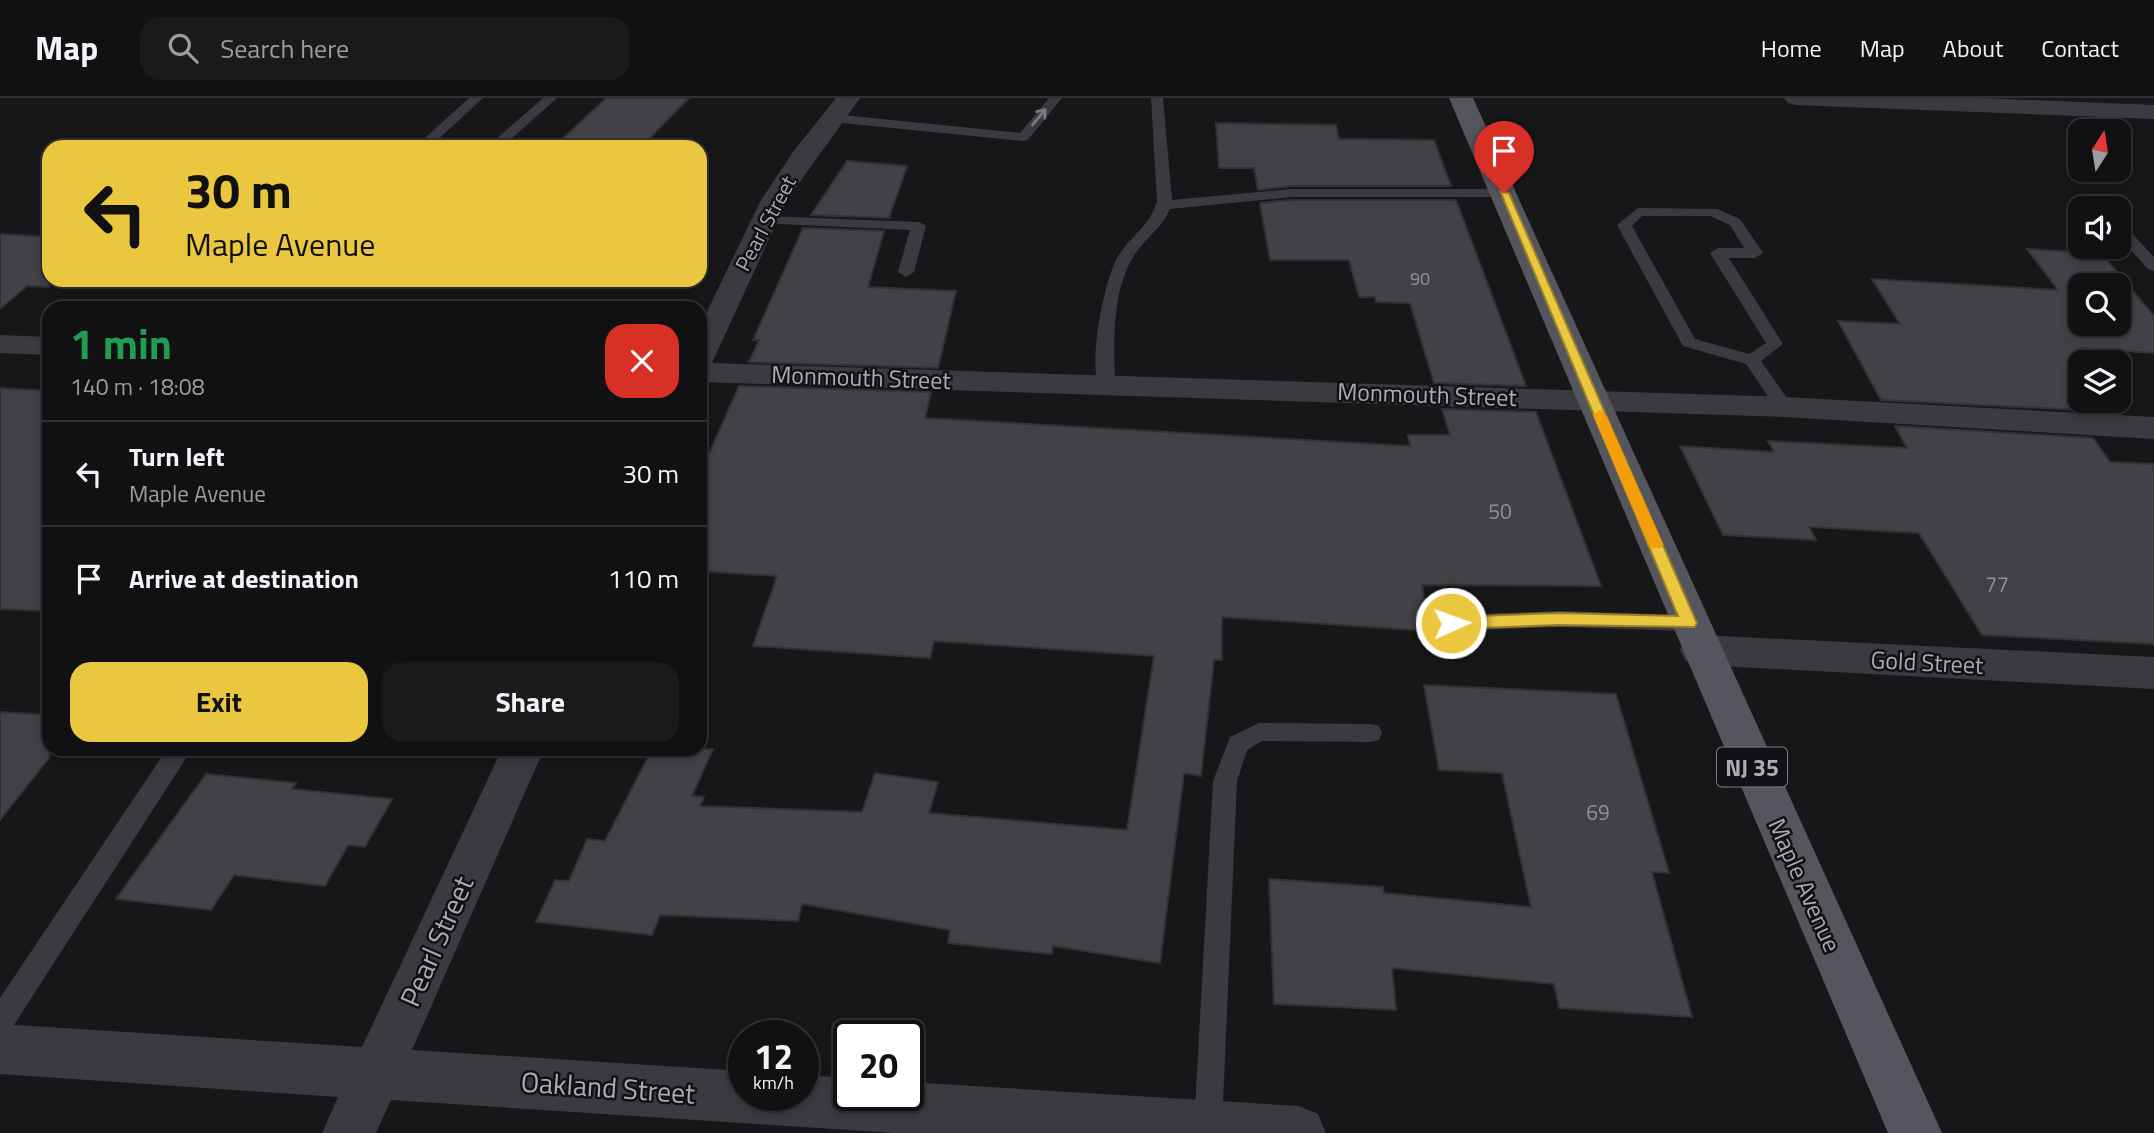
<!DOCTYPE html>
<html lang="en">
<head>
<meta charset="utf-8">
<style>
  :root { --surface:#111113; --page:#1a1a1c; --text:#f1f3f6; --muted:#9c9da0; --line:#303133; --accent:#eac73e }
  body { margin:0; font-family:"Titillium Web",sans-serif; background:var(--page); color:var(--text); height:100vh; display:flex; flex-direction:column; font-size:26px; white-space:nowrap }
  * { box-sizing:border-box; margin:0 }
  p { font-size:23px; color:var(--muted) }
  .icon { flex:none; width:38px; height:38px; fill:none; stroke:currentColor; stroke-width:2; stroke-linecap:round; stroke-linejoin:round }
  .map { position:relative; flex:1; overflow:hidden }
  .sheet { position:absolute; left:42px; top:203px; width:665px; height:455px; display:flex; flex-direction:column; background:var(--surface); border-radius:21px; box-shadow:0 4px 10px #0003,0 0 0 2px var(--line) }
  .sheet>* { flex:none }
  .top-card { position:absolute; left:42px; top:42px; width:665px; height:147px; border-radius:21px; box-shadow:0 4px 10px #0003,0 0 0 2px var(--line); background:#eac73e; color:#111; overflow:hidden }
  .needle { width:46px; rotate:12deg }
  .fabs { position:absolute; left:2068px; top:21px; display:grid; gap:14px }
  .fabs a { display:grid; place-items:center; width:63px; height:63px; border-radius:14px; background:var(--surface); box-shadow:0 4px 10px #0003,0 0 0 2px var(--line); font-size:35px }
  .speed { position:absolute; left:728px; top:922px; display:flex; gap:14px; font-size:35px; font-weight:700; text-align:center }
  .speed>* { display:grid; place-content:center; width:91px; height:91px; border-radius:50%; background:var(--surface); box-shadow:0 4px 10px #0003,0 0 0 2px var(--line); line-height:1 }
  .speed small { font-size:18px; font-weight:400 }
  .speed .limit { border:4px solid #111; border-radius:10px; background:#fff; color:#111 }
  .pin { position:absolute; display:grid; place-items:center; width:60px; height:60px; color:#fff; margin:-72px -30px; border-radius:50% 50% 50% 0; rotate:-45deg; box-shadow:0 0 7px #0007 }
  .pin .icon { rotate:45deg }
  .me { position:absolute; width:77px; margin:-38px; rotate:88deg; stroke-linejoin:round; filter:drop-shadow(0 0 5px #0008) }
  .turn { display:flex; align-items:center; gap:24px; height:147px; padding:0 28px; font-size:32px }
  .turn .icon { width:91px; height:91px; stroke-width:2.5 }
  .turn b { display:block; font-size:49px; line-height:60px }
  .round { display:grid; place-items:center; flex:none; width:74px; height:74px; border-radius:21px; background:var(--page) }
  .head { display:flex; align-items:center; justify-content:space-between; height:119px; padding:0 28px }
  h1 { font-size:42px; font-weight:700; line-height:52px; color:#1e9e55 }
  .primary-button { display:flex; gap:14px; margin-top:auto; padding:14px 28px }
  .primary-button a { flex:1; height:80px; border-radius:21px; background:var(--accent); color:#111; font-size:28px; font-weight:700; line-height:80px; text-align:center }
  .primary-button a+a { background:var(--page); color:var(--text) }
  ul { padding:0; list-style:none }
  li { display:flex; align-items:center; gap:21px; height:105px; padding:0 28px; border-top:2px solid var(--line) }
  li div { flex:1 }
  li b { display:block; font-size:26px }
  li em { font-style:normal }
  header { display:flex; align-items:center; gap:42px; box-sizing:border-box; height:98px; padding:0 35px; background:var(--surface); border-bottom:2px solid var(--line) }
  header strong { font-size:33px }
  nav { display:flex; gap:38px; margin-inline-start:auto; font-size:24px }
  .search { width:490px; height:63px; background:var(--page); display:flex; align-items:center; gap:18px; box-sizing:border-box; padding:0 24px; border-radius:21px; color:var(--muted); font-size:26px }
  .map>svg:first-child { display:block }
</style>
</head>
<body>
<header>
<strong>Map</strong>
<div class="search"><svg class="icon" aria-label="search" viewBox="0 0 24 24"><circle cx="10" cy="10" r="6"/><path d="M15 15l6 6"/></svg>Search here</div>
<nav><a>Home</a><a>Map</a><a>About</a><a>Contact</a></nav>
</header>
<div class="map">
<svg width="2154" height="1035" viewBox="0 0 2154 1035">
  <rect width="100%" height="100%" fill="#171719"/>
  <path fill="#424146" stroke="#323135" stroke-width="2" fill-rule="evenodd" d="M 606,0 L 689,0 L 641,49 L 554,49 Z
    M 1216,25 L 1336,27 L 1339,41 L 1434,42 L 1451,88 L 1292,88 L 1258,92 L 1254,70 L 1219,70 Z
    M 847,63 L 907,68 L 889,120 L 811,117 Z
    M 1292,102 L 1456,102 L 1526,288 L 1434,285 L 1410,205 L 1376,204 L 1375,199 L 1359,199 L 1349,162 L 1270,162 L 1260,105 Z
    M 803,130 L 884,133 L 868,189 L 956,193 L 938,270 L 749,264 L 759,242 L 753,242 Z
    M 0,136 L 49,139 L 49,189 L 27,188 L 0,211 Z
    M 2027,151 L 2102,156 L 2154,218 L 2154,255 L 2081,250 L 2081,312 L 1881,302 L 1838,223 L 1900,226 L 1872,181 L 2058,192 ZM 2081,187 L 2119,187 L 2119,226 L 2081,226 Z
    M 739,288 L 931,294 L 925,320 L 1410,348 L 1408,337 L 1450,337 L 1442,311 L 1536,314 L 1601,488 L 1422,487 L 1429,533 L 1222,519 L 1222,562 L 1214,562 L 1201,678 L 1184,675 L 1160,865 L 1053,848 L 1052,856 L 948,845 L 950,832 L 802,806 L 798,823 L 660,817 L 652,837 L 536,824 L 555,782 L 569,783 L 587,741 L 605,743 L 652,651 L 713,651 L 692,698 L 704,699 L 700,708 L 862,714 L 875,675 L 938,684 L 929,715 L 1127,732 L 1154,558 L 934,543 L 930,560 L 753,548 L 777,478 L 700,473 L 700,376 Z
    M 0,290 L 49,293 L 49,513 L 0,511 Z
    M 1895,328 L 2093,340 L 2110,364 L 2154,366 L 2154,546 L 1982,537 L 1919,435 L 1809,429 L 1816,442 L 1723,437 L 1680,348 L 1774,354 L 1768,343 L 1907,350 Z
    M 1424,587 L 1616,596 L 1669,775 L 1652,774 L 1692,919 L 1559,910 L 1554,886 L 1392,870 L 1396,912 L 1274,906 L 1269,781 L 1383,789 L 1384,795 L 1531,809 L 1502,675 L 1439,672 Z
    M 0,614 L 49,617 L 49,660 L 0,722 Z
    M 206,676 L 296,685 L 292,691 L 392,701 L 365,749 L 348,747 L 325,788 L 234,777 L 211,812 L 116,801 Z"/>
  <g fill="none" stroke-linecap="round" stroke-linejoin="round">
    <path fill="#3a3a40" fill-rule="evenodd" d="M 469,0 L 483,0 L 430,49 L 415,49 Z
      M 543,0 L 557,0 L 502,49 L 487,49 Z
      M 1049,0 L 1062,0 L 1028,42 L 1023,43 L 832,24 L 825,20 L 832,16 L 1020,35 Z
      M 1151,0 L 1163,0 L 1172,102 L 1292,91 L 1504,91 L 1511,95 L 1504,99 L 1292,99 L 1170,111 C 1162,130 1144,141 1133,159 C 1111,197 1114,245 1115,287 L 1106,292 L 1100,291 C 1087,267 1104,184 1117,160 C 1129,139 1151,127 1157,103 Z
      M 1638,110 L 1717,111 L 1740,121 L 1763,155 L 1755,160 L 1729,160 L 1783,246 L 1761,263 L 1793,309 L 1790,313 L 1778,313 L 1746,266 L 1683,248 L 1617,127 ZM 1642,118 L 1710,118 L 1730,127 L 1744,150 L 1718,150 L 1710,155 L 1766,245 L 1749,256 L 1695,241 L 1632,128 Z
      M 764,118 L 919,124 L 926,128 L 914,174 L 906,179 L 898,174 L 910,132 L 759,125 L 757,122 Z
      M 2119,126 L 2124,127 L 2154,159 L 2154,173 L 2148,171 L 2119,139 Z
      M 1559,513 L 1689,517 L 1696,519 L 1700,525 L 1696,531 L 1689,533 L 1559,529 L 1451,533 L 1444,531 L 1440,525 L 1444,519 L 1451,517 Z
      M 1259,625 L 1371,626 L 1379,628 L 1382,635 L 1379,642 L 1371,644 L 1262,643 L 1247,652 L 1237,683 L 1222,1029 L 1220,1035 L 1196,1035 L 1194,1029 L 1213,683 L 1230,639 Z
      M 167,651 L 192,651 L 10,933 L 0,937 L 0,900 Z"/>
    <path fill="#3a3a40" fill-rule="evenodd" d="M 836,0 L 860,0 L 787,102 L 712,265 L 1784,299 L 2154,319 L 2154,341 L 1784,319 L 700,284 L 700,228 L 761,102 L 793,54 Z
      M 1784,0 L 1980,0 L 2154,7 L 2154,21 L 1796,7 L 1788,5 Z
      M 0,237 L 49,239 L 49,257 L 0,255 Z
      M 1700,537 L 2154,559 L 2154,591 L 1700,567 L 1686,563 L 1680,552 L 1686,541 Z
      M 502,651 L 544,651 L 412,952 L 744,973 L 744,998 L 803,998 L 803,977 L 849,980 L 849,998 L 908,998 L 908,984 L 1299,1008 L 1318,1016 L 1326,1035 L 894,1035 L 391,1002 L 376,1035 L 322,1035 L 338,999 L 0,976 L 0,926 L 362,949 Z"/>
    <path fill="#54555d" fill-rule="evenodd" d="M 1449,0 L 1473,0 L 1942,1035 L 1888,1035 Z"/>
  </g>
  <defs><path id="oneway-shaft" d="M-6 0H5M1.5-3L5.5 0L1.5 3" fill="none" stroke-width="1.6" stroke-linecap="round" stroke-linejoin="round" transform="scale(1.75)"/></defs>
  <use stroke="#787982" href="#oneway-shaft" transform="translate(1039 19) rotate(-50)"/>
  <path fill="#eac73e" stroke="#988128" stroke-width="2" d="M 1500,93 L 1509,95 L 1697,525 L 1695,529 L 1559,527 L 1451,531 L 1443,525 L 1451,519 L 1559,515 L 1678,518 Z"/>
  <path fill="#f59e0b" d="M 1600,312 L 1606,317 L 1663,446 L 1661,450 L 1650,450 L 1648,446 L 1593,317 Z"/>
  <g text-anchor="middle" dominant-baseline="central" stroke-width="5" stroke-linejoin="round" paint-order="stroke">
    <g font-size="18" fill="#90919c">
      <text x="1420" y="180">90</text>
    </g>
    <g font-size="21" fill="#aaacb8" stroke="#121214">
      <text transform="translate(765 125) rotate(-62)">Pearl Street</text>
    </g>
    <g font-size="21" fill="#90919c">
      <text x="1500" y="413">50</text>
      <text x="1997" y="486">77</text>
      <text x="1598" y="714">69</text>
    </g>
    <rect fill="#121214" stroke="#7c7e87" stroke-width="2" x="1717" y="649.5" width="70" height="39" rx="5"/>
    <g font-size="23" font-weight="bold" fill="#aaacb8">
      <text x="1752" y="669">NJ 35</text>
    </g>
    <g font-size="24" fill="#aaacb8" stroke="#121214">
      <text transform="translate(861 279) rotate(2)">Monmouth Street</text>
      <text transform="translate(1427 296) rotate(2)">Monmouth Street</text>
      <text transform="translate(1927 564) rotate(3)">Gold Street</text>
      <text transform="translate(1805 787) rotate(66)">Maple Avenue</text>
    </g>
    <g font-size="28" fill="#aaacb8" stroke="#121214">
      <text transform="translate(436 843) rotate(-66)">Pearl Street</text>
      <text transform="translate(608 989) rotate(4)">Oakland Street</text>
    </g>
  </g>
</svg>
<div class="fabs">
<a><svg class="needle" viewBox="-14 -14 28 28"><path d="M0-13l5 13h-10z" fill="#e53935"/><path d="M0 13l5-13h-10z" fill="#9c9da0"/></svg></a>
<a><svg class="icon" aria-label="sound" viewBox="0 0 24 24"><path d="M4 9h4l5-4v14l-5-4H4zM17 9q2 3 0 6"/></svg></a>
<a><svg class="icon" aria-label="search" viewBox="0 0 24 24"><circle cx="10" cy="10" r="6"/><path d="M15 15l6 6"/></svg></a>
<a><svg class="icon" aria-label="layers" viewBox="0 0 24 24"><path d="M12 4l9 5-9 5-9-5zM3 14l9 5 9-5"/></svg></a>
</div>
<div class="speed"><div>12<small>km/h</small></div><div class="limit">20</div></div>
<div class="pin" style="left:1504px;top:95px;background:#d93025"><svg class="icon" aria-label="arrive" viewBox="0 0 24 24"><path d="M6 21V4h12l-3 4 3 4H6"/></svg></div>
<svg class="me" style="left:1451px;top:525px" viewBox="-20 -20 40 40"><circle r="17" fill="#eac73e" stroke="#fff" stroke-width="3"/><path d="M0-11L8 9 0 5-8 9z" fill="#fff"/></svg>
<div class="top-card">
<div class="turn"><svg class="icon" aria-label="left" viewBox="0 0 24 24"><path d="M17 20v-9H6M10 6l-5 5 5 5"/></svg><div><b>30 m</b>Maple Avenue</div></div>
</div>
<section class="sheet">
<div class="head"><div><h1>1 min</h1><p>140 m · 18:08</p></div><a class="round" style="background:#d93025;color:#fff"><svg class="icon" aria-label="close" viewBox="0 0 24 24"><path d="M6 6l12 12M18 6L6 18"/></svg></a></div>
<ul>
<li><svg class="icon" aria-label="left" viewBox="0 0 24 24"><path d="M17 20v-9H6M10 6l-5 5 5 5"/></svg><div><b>Turn left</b><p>Maple Avenue</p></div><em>30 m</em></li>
<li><svg class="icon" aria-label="arrive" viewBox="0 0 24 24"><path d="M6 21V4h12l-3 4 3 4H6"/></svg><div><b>Arrive at destination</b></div><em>110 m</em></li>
</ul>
<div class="primary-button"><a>Exit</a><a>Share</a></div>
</section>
</div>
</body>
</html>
